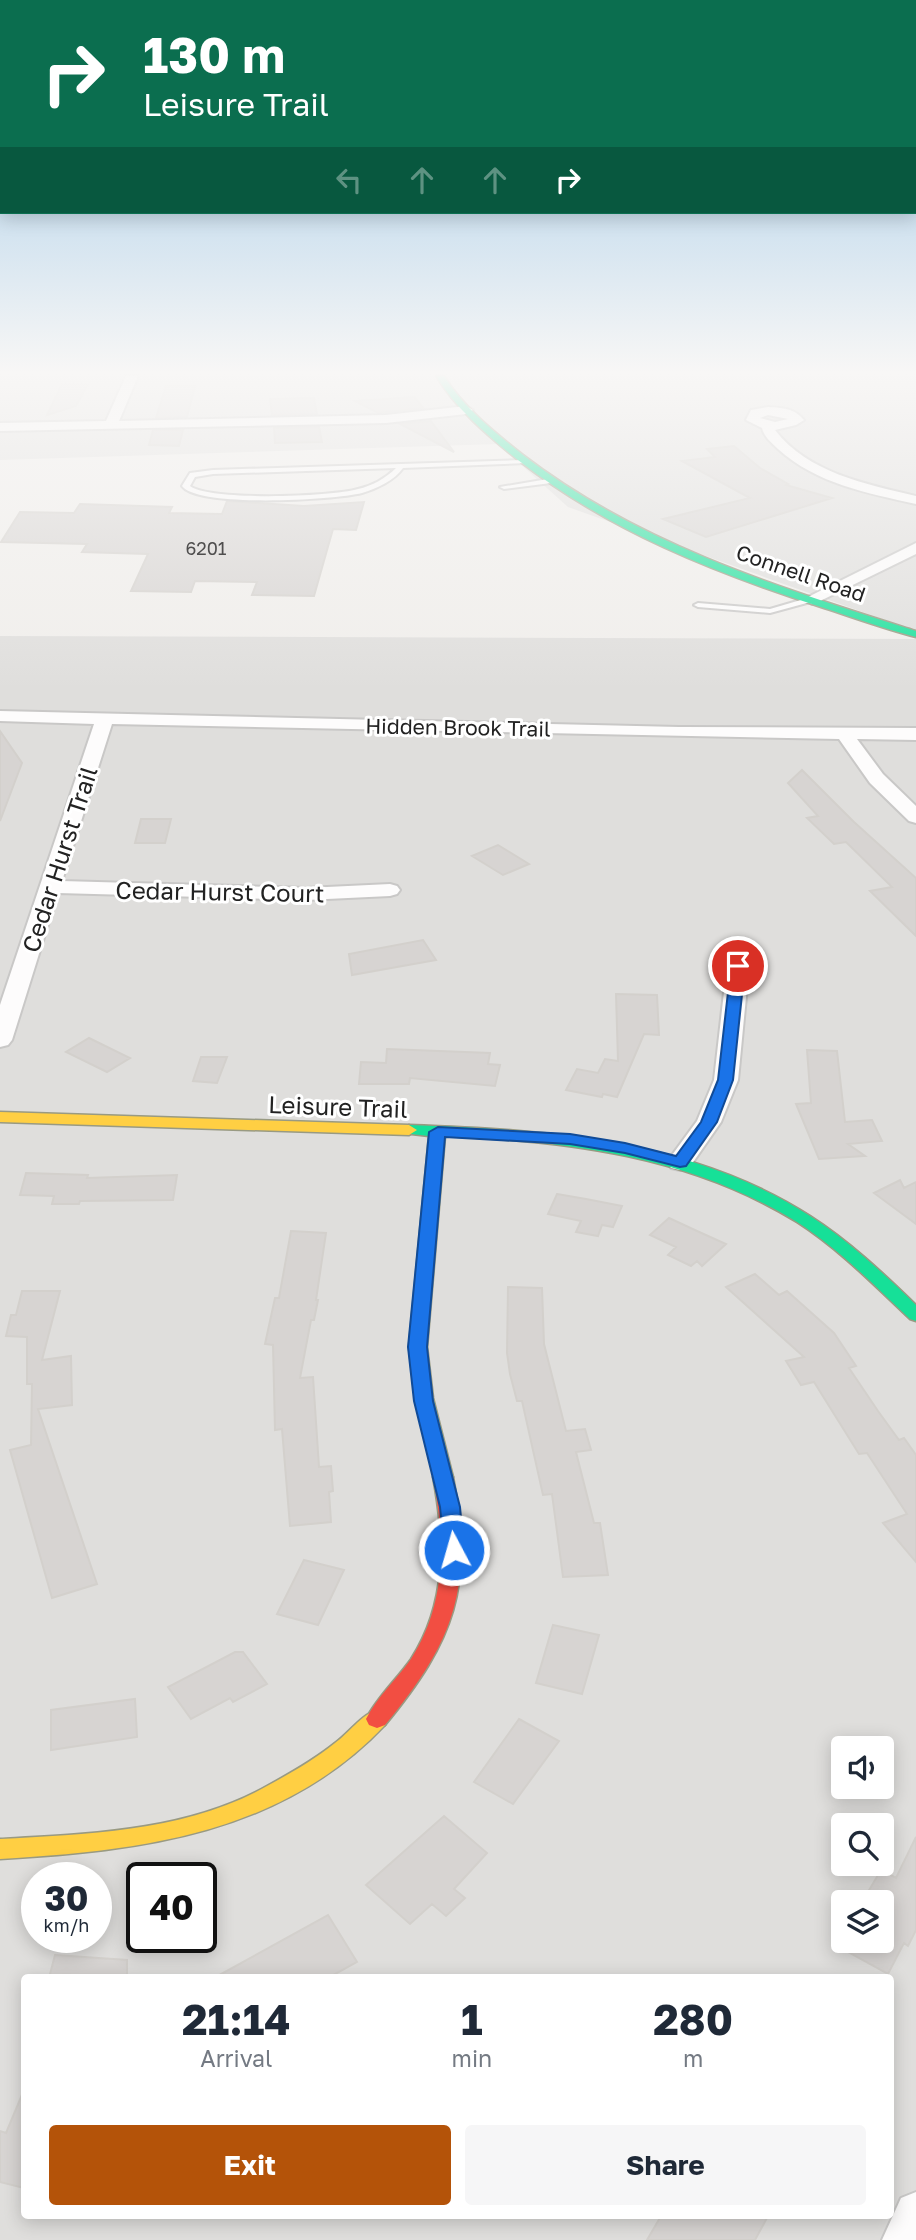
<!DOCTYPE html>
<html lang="en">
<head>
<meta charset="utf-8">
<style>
  :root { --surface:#fff; --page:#f6f6f7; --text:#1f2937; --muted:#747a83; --accent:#b45309 }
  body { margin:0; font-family:"Golos Text",sans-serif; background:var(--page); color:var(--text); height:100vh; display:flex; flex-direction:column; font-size:26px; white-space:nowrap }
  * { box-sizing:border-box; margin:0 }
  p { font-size:23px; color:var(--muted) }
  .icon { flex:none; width:38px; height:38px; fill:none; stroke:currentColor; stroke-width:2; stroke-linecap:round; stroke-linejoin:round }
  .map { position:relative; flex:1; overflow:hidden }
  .drawer { position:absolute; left:21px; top:1974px; width:873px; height:245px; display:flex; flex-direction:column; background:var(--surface); border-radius:7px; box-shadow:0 4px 18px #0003 }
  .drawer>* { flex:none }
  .top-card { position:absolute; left:0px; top:0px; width:917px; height:214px; box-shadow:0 4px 18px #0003; background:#0b6e4f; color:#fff; overflow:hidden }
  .controls { position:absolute; left:831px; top:1736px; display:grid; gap:14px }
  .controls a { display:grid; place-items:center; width:63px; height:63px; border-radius:7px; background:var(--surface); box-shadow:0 4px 18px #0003; font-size:35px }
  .speed { position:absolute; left:21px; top:1862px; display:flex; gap:14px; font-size:35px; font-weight:700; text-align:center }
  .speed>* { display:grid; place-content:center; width:91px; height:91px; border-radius:50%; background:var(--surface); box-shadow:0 4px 18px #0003; line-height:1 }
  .speed small { font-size:18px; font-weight:400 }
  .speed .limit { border:4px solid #111; border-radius:10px; background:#fff; color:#111 }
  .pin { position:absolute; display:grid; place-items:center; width:60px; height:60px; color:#fff; margin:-30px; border:4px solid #fff; border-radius:50%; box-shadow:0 2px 7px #0007 }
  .me { position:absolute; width:77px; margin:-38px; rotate:354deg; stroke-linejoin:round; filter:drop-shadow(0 0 5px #0008) }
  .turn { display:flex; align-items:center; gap:24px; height:147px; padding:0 28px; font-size:32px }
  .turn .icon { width:91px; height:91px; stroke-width:2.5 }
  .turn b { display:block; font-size:49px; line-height:60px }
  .lanes { display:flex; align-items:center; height:66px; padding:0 28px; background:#0003; justify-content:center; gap:35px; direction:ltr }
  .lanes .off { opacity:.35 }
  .eta { display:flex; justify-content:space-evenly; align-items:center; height:119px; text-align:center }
  .eta b { font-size:42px; font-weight:700; line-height:49px }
  .button { display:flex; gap:14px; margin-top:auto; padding:14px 28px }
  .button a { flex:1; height:80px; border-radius:7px; background:var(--accent); color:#fff; font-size:28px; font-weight:700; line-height:80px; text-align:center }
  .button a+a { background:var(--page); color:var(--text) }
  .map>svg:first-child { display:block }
</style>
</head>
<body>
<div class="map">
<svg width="916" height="2240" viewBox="0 0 916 2240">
  <rect width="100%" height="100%" fill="#f0eeeb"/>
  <path fill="#dfdedc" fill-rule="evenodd" d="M 0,376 L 916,376 L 916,631 L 568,507 L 498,444 L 0,460 Z
    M 0,636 L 916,639 L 916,2240 L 0,2240 ZM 844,1748 L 882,1748 L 882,1787 L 844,1787 ZM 844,1825 L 882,1825 L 882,1864 L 844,1864 ZM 37,1878 L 96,1878 L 96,1937 L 37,1937 ZM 142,1878 L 201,1878 L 201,1937 L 142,1937 ZM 844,1902 L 882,1902 L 882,1941 L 844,1941 ZM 24,1978 L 891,1978 L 891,2216 L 24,2216 Z"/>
  <path fill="#d7d4d2" stroke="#d3d0cc" stroke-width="2" d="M 62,384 L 88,384 L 76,406 L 47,415 Z
    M 166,386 L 195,386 L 187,417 L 156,418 Z
    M 415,397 L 423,408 L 378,413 L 355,401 Z
    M 314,398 L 317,414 L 272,415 L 270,399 Z
    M 431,421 L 454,452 L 400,424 Z
    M 319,427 L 322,442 L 275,443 L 274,428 Z
    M 153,430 L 183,430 L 179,446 L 149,445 Z
    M 734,446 L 760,468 L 788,484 L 786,485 L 832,498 L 706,537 L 663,519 L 750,498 L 682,461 L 715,457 L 707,449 Z
    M 227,501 L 304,506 L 364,502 L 356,530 L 333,529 L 314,596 L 252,595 L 257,582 L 195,581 L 191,592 L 131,591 L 148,554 L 82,552 L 87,544 L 1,542 L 20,512 L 74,513 L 80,504 L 172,507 L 169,513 L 222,514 Z
    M 0,731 L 22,763 L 0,821 Z
    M 802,770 L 854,822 L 916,878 L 916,936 L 870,891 L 892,887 L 846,842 L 834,844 L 807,818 L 818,816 L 788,783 Z
    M 141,819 L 171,819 L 165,843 L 135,843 Z
    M 498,845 L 529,864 L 503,875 L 472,856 Z
    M 423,940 L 436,960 L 352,975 L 349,954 Z
    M 616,994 L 657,995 L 659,1035 L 644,1034 L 617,1097 L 603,1094 L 602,1097 L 566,1090 L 577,1069 L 598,1073 L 605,1059 L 618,1061 Z
    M 89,1038 L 130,1058 L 107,1072 L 66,1052 Z
    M 387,1049 L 490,1053 L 488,1064 L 500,1065 L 495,1086 L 410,1078 L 409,1084 L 359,1084 L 361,1062 L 386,1063 Z
    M 807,1050 L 837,1051 L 845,1122 L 872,1120 L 882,1141 L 848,1144 L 865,1156 L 819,1159 L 796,1104 L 811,1103 Z
    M 201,1057 L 227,1057 L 217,1083 L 193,1081 Z
    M 26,1173 L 88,1175 L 87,1178 L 177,1175 L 173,1200 L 80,1201 L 79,1204 L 52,1204 L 54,1196 L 20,1195 Z
    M 900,1180 L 904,1188 L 916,1182 L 916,1224 L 874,1193 Z
    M 557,1194 L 586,1199 L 622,1206 L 613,1227 L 602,1225 L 598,1236 L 576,1232 L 581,1221 L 548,1214 Z
    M 669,1218 L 697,1231 L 726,1244 L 702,1266 L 697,1261 L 691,1266 L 668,1255 L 676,1247 L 650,1235 Z
    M 291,1231 L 326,1233 L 316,1300 L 318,1300 L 314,1320 L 311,1320 L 300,1378 L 313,1377 L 319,1467 L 331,1466 L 333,1491 L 329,1492 L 331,1522 L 290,1526 L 282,1429 L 275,1430 L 273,1345 L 265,1344 L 275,1298 L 279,1298 Z
    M 755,1274 L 779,1295 L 787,1291 L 834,1333 L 856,1366 L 849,1368 L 878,1411 L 899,1440 L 904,1438 L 916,1455 L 916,1562 L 883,1523 L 907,1514 L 867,1453 L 859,1454 L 814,1382 L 801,1385 L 786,1361 L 804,1357 L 726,1287 Z
    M 508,1287 L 542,1288 L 544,1344 L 566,1431 L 585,1429 L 591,1450 L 576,1452 L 594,1523 L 600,1523 L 608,1575 L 563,1577 L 552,1494 L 543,1495 L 522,1401 L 517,1401 L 510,1374 L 507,1353 Z
    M 22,1291 L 60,1291 L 42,1360 L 71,1356 L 72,1405 L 38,1409 L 97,1584 L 52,1598 L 10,1450 L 31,1445 L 32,1384 L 27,1384 L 27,1337 L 6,1336 L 11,1315 L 16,1315 Z
    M 304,1560 L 344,1570 L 318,1625 L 277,1614 Z
    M 553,1625 L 599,1635 L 582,1694 L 536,1683 Z
    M 235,1652 L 243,1652 L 267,1684 L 233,1702 L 230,1698 L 191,1719 L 168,1687 Z
    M 135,1699 L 137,1737 L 51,1750 L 51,1710 Z
    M 519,1719 L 559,1741 L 513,1804 L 474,1782 Z
    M 444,1816 L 487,1853 L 454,1889 L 465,1898 L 446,1916 L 432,1904 L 410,1924 L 366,1885 Z
    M 916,1837 L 916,1930 L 908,1946 L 904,1943 L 888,1974 L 837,1946 L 844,1936 L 844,1941 L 882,1941 L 882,1902 L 862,1902 L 881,1870 L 896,1878 Z
    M 328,1915 L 357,1962 L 328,1978 L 214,1978 Z
    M 55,1955 L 127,1960 L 127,1978 L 49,1978 Z
    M 24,2090 L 24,2188 L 0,2182 L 0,2131 L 6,2133 Z
    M 661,2216 L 768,2216 L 755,2240 L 647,2240 Z"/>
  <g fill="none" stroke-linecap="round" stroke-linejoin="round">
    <defs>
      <path id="lane" d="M 525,460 L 527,461 L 527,463 L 403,468 C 395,480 376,489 362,493 C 334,500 198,508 182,486 L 190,473 L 213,470 ZM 396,468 C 386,478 372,486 358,489 C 331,497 209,501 190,486 L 195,477 L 213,474 Z
        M 548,479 L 552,481 L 551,483 L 504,489 L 500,487 Z
        M 811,597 L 815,599 L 814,601 L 770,613 L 698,607 L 694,605 L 698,603 L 770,609 Z"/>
      <path id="street" d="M 126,376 L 138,376 L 119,421 L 386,415 L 466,406 L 473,410 L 466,414 L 386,423 L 0,431 L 0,423 L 106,421 Z
        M 768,407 C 783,408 794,408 804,420 L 796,425 L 775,430 C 808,473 866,484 916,496 L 916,504 C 867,493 817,484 778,449 C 772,443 764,437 762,428 L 746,420 L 751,410 ZM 768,415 L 788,419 L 775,422 L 760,418 Z
        M 916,543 L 916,554 L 818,602 L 812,604 L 804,599 Z
        M 0,711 L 679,727 L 916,728 L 916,740 L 857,739 L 883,774 L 916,806 L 916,823 L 909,821 L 870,783 L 839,739 L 112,724 L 62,881 L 306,888 L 390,884 L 397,886 L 400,890 L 397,894 L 390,896 L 306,900 L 58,893 L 12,1040 L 8,1045 L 0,1047 L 0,1005 L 94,724 L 0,721 Z
        M 738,959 L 746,961 L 749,966 L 738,1080 L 721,1122 L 689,1168 L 680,1170 L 671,1168 L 667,1162 L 697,1121 L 714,1080 L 727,966 L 730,961 Z
        M 916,2192 L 916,2240 L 882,2240 L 901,2198 Z"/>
      <path id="fast" d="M 436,376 L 444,376 C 464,408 494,432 523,455 C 640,545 778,587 916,631 L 916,637 C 885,629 855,618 824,608 C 715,573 609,531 518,460 C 487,435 457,410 436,376 Z
        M 409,1125 C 547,1130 690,1139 810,1216 C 849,1241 883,1273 916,1305 L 916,1321 L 910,1319 C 874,1285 839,1249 797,1222 C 690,1156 568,1141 445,1136 L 427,1347 L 433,1398 L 453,1477 L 450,1482 L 443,1484 L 436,1482 L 415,1398 L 409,1347 L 429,1136 L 403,1133 L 401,1130 Z"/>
      <path id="slow" d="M 0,1112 L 409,1125 L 417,1130 L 409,1135 L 0,1122 Z
        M 377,1710 L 385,1713 L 388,1719 L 385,1725 C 282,1834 141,1851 0,1859 L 0,1839 C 89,1834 188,1831 267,1786 C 291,1773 314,1760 335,1743 C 349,1733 361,1715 377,1710 Z"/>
      <path id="jam" d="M 443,1470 L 450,1472 L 453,1477 C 474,1587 455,1640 385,1725 L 377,1728 L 369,1725 L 366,1719 C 377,1697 397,1679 411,1659 C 447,1603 445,1540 433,1477 L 436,1472 Z"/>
    </defs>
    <use href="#lane" stroke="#c9c8c7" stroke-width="4"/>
    <use href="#street" stroke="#c9c8c7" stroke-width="4"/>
    <use href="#fast" stroke="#999a82" stroke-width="3"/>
    <use href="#slow" stroke="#999a82" stroke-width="3"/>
    <use href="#jam" stroke="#999a82" stroke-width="3"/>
    <use href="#lane" fill="#fdfcfc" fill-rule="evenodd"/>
    <use href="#street" fill="#fdfcfc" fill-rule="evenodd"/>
    <use href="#fast" fill="#16e098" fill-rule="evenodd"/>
    <use href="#slow" fill="#ffcf43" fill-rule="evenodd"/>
    <use href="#jam" fill="#f24e42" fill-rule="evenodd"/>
  </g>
  <linearGradient id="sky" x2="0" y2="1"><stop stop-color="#97c4e6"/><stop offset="0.54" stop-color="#f8f7f6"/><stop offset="1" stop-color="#f8f7f6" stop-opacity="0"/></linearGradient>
  <rect width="916" height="690" fill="url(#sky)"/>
  <path fill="#1a73e8" stroke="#114b97" stroke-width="2" d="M 738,962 L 745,966 L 733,1080 L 717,1122 L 686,1166 L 680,1167 L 625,1153 L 570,1144 L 445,1137 L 427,1347 L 433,1401 L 460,1507 L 464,1550 L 461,1555 L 454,1558 L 447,1555 L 444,1550 L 440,1507 L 414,1401 L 408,1347 L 429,1132 L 438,1127 L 570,1134 L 625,1143 L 676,1156 L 701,1122 L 718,1080 L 731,966 Z"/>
  <g text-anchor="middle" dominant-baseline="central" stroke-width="6" stroke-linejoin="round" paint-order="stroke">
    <g font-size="18" fill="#4f4e4e">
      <text x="206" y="548">6201</text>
    </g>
    <g font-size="21" fill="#222" stroke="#fff">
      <text transform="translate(801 573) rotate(19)">Connell Road</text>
      <text transform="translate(458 727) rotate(1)">Hidden Brook Trail</text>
    </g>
    <g font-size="24" fill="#222" stroke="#fff">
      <text transform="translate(59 859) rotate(-72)">Cedar Hurst Trail</text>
      <text transform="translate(220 891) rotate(1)">Cedar Hurst Court</text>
      <text transform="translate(338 1106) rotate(2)">Leisure Trail</text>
    </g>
  </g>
</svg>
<div class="controls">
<a><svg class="icon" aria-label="sound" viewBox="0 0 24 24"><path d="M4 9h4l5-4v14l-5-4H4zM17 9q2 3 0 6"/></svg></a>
<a><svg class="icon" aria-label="search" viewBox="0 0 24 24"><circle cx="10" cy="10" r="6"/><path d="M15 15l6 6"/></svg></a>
<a><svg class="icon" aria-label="layers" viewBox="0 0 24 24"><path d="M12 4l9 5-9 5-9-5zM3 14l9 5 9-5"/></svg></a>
</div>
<div class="speed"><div>30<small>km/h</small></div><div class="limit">40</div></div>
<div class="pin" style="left:738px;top:966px;background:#d93025"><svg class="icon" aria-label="arrive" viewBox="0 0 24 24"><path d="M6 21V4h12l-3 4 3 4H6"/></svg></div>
<svg class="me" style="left:454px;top:1550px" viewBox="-20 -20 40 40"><circle r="17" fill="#1a73e8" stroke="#fff" stroke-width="3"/><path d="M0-11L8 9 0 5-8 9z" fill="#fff"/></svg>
<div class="top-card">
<div class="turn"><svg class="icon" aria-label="right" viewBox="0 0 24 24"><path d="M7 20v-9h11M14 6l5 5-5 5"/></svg><div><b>130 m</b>Leisure Trail</div></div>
<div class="lanes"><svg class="icon off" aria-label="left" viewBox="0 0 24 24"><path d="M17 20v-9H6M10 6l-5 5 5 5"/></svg><svg class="icon off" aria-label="ahead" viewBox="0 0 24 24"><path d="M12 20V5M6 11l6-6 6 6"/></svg><svg class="icon off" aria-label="ahead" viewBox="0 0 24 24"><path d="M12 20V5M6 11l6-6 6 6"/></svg><svg class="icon" aria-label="right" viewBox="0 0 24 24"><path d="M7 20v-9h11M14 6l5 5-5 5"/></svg></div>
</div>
<section class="drawer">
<div class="eta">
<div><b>21:14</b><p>Arrival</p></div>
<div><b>1</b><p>min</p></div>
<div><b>280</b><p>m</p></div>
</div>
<div class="button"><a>Exit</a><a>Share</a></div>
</section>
</div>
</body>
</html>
